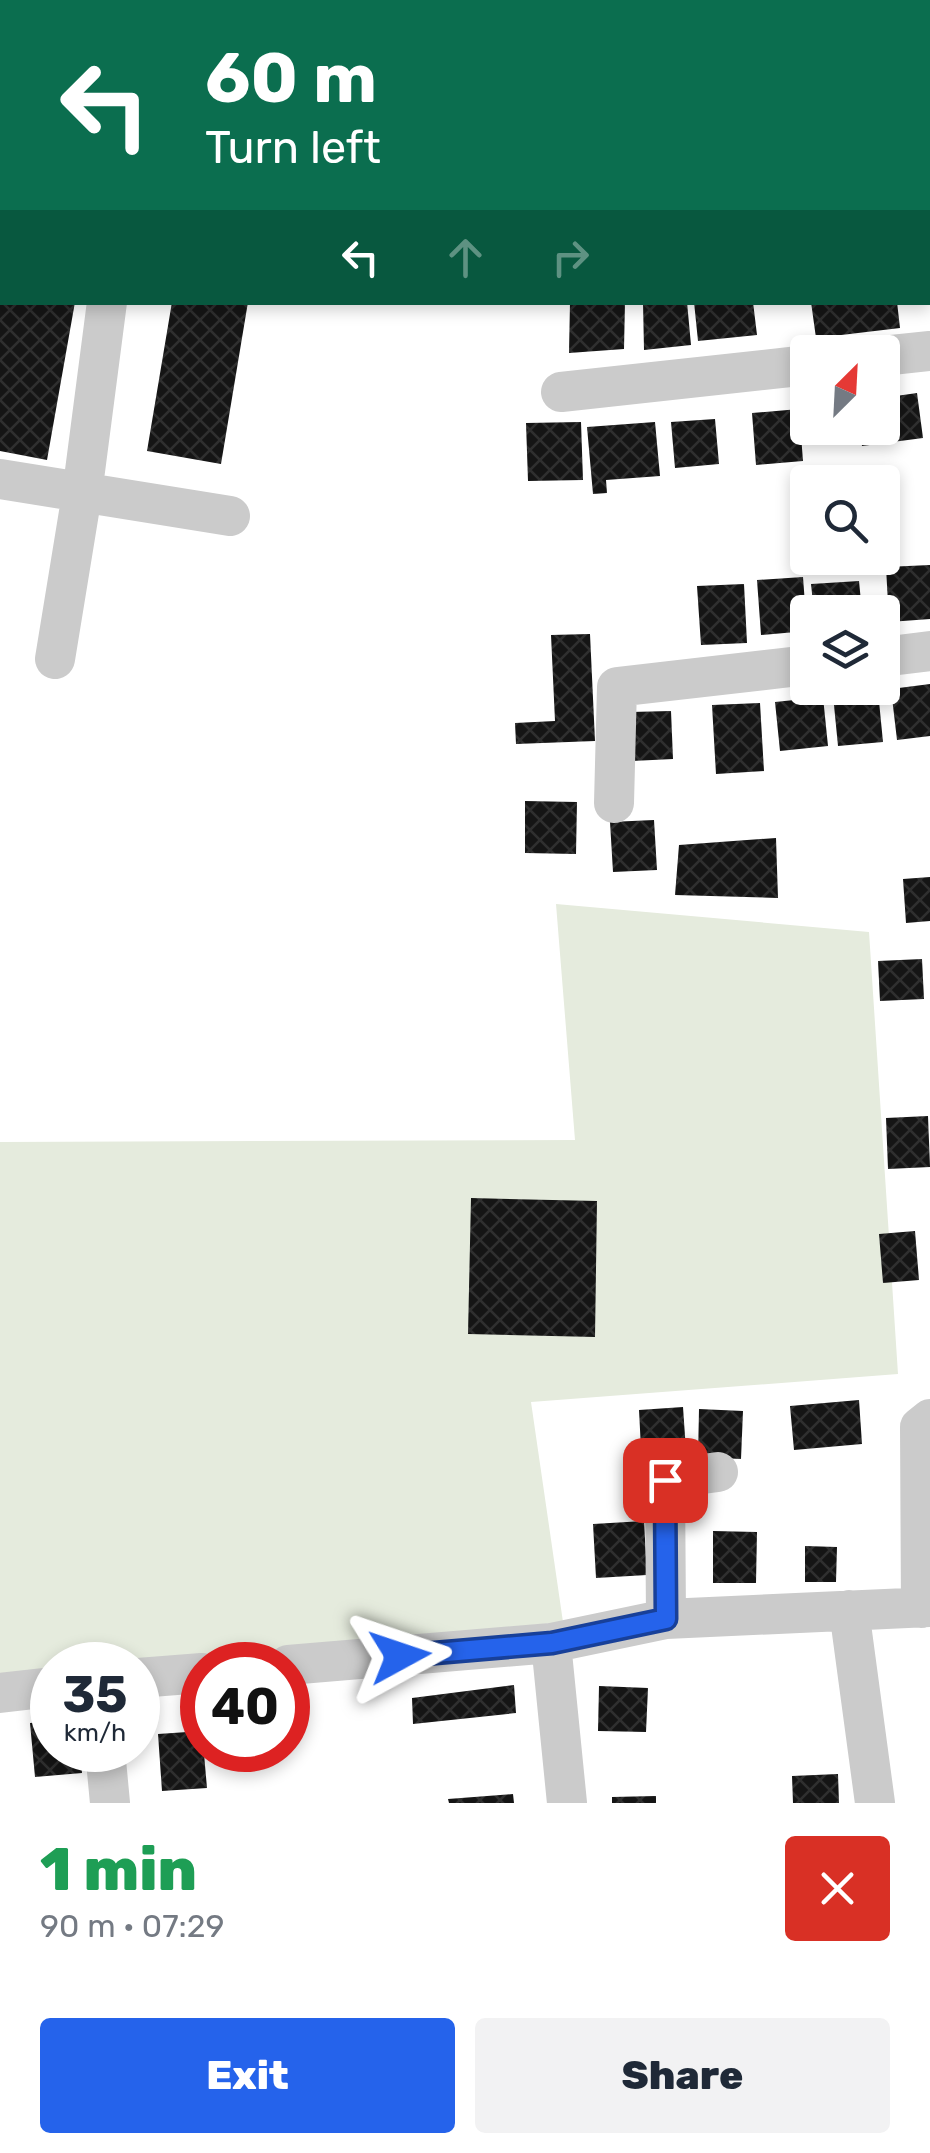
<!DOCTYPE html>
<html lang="en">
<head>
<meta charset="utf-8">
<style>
  :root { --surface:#fff; --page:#f2f2f3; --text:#1f2937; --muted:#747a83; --accent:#2563eb }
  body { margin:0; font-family:Rubik,sans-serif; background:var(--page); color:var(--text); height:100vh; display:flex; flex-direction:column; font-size:38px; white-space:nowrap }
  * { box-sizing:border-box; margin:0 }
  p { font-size:32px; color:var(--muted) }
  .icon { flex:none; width:55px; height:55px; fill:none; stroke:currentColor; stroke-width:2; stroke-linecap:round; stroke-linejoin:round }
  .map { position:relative; height:1803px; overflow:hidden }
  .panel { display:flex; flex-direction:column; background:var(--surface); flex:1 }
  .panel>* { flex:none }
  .guide { position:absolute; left:0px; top:0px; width:930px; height:305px; box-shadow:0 5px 15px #0003; background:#0b6e4f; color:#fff; overflow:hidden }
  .needle { width:65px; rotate:24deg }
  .controls { position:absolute; left:790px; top:335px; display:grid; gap:20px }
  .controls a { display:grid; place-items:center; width:110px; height:110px; border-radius:10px; background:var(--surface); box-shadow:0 5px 15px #0003; font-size:50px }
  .speed { position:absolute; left:30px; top:1642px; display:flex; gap:20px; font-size:50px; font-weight:700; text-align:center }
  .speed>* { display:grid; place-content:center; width:130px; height:130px; border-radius:50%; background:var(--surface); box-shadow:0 5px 15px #0003; line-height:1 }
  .speed small { font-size:25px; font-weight:400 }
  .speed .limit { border:15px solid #d22; background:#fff; color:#111 }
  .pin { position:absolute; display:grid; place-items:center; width:85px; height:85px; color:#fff; margin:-42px; border-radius:20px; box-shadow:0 5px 15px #0006 }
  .me { position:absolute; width:110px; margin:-55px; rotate:85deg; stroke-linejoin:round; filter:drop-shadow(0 0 8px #0008) }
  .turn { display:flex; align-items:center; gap:35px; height:210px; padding:0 40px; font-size:45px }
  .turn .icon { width:130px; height:130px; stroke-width:2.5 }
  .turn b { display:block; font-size:70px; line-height:85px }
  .lanes { display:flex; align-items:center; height:95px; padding:0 40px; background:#0003; justify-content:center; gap:50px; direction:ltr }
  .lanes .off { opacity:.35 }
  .round { display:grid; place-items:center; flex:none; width:105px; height:105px; border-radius:10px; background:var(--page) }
  .head { display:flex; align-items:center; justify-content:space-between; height:170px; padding:0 40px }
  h1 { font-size:60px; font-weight:800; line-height:75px; color:#1e9e55 }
  .action { display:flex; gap:20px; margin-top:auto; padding:20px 40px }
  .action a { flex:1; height:115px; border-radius:10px; background:var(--accent); color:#fff; font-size:40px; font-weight:800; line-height:115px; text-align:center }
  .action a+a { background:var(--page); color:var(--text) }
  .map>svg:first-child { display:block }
</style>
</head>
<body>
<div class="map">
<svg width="930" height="1803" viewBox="0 0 930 1803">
  <defs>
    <pattern id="building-cross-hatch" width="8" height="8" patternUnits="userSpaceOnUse" patternTransform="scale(2.5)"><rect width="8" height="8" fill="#151515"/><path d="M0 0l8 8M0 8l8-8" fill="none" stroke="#2f2f2f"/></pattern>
  </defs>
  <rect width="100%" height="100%" fill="#fff"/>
  <path fill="#e5ebdd" d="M 556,904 L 869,932 L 898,1374 L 531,1402 L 563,1622 L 138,1665 L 52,1665 L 52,1674 L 0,1679 L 0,1142 L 575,1140 Z"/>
  <path fill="url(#building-cross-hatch)" d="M 0,302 L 75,302 L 47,460 L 0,451 Z
    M 172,302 L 248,302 L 221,464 L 147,451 Z
    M 570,302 L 625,302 L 624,349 L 569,353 Z
    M 643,302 L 687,302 L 691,345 L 644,350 Z
    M 694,302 L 753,302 L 757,335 L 698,341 Z
    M 811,302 L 897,302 L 900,328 L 816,338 Z
    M 917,393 L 923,438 L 862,446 L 859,428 L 882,428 L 882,398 Z
    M 799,409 L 803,461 L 756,465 L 752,413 Z
    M 715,419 L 719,464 L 675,468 L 671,422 Z
    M 581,422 L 583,480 L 528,481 L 526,423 Z
    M 655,422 L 660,476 L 606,480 L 607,493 L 593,494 L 587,427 Z
    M 930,565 L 930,619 L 889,622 L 886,567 Z
    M 803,577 L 807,631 L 761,635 L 757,580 Z
    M 859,581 L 862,612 L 814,612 L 811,584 Z
    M 744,584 L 747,643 L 701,645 L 697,586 Z
    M 590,634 L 595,741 L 516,744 L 515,723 L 555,721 L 551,635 Z
    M 930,684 L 930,736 L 897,740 L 891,689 Z
    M 878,691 L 883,742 L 838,746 L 833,695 Z
    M 823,697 L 828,746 L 780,751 L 775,702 Z
    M 760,703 L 764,771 L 716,774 L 712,705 Z
    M 671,711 L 673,759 L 632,761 L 630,712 Z
    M 525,801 L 577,802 L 576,854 L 525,853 Z
    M 654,820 L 657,870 L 613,872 L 610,822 Z
    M 776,838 L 778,898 L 675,895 L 679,845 Z
    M 930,877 L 930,921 L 906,923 L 903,879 Z
    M 922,959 L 924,999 L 880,1001 L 878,961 Z
    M 928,1116 L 930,1167 L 888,1169 L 886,1118 Z
    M 471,1198 L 597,1201 L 595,1337 L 468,1334 Z
    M 915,1231 L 919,1280 L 883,1283 L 879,1234 Z
    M 859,1400 L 862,1444 L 794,1450 L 790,1406 Z
    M 683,1407 L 687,1465 L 642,1468 L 639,1410 Z
    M 699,1409 L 743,1411 L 741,1459 L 698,1457 Z
    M 644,1521 L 647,1575 L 596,1578 L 593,1524 Z
    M 713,1531 L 757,1532 L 756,1583 L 713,1583 Z
    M 805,1546 L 837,1547 L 836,1582 L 805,1582 Z
    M 514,1685 L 516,1713 L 413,1724 L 412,1698 Z
    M 599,1686 L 648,1688 L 646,1732 L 598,1731 Z
    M 52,1721 L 52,1750 L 80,1750 L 82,1773 L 35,1777 L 30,1723 Z
    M 202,1731 L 207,1788 L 162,1791 L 158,1734 Z
    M 838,1774 L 839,1803 L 793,1803 L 792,1776 Z
    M 513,1794 L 514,1803 L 449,1803 L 448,1799 Z
    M 656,1796 L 656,1803 L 612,1803 L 612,1797 Z"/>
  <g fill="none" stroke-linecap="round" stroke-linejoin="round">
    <path stroke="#cbcbcb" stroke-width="40" d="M 653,2 L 654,0
      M 0,95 L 2,96
      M 882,356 L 930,351
      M 561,392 L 808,365
      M 0,479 L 230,516
      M 882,657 L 930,651
      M 55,659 L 82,494 L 107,302
      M 614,803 L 617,687 L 808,665
      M 921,1608 L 920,1427 L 930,1419
      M 849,1610 L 875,1803
      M 666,1619 L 665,1479 L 718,1472
      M 551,1643 L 567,1803
      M 288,1665 L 551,1643 L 666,1619 L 930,1607
      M 138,1678 L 202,1673
      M 0,1693 L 52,1687
      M 105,1750 L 110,1803"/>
  </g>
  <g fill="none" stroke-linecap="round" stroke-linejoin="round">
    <defs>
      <path id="route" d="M 400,1656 L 552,1643 L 666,1619 L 665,1480"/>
    </defs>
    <use href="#route" stroke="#184099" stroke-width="25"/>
    <use href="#route" stroke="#2563eb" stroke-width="18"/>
  </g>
</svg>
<div class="controls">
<a><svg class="needle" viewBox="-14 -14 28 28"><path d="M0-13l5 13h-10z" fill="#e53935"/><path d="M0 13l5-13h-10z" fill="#747a83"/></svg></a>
<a><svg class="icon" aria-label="search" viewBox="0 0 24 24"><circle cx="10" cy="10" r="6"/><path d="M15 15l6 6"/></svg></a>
<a><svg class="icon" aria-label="layers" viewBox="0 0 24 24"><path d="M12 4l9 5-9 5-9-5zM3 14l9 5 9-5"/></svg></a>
</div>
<div class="speed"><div>35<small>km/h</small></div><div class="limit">40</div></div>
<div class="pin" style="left:665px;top:1480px;background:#d93025"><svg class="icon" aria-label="arrive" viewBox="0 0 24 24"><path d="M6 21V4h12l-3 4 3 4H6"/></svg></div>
<svg class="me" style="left:400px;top:1656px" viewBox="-20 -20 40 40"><path d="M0-17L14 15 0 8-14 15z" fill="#2563eb" stroke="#fff" stroke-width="4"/></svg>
<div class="guide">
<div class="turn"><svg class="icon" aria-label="left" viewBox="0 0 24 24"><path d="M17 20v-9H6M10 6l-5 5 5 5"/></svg><div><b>60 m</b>Turn left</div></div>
<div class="lanes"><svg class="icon" aria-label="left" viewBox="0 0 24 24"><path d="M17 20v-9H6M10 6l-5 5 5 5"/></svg><svg class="icon off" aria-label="ahead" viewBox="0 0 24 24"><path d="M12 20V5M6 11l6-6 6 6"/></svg><svg class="icon off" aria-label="right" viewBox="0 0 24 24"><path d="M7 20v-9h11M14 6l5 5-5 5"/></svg></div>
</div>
</div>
<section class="panel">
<div class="head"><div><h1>1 min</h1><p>90 m · 07:29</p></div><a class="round" style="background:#d93025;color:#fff"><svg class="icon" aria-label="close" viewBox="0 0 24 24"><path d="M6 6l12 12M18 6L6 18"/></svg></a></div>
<div class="action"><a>Exit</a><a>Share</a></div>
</section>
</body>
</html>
